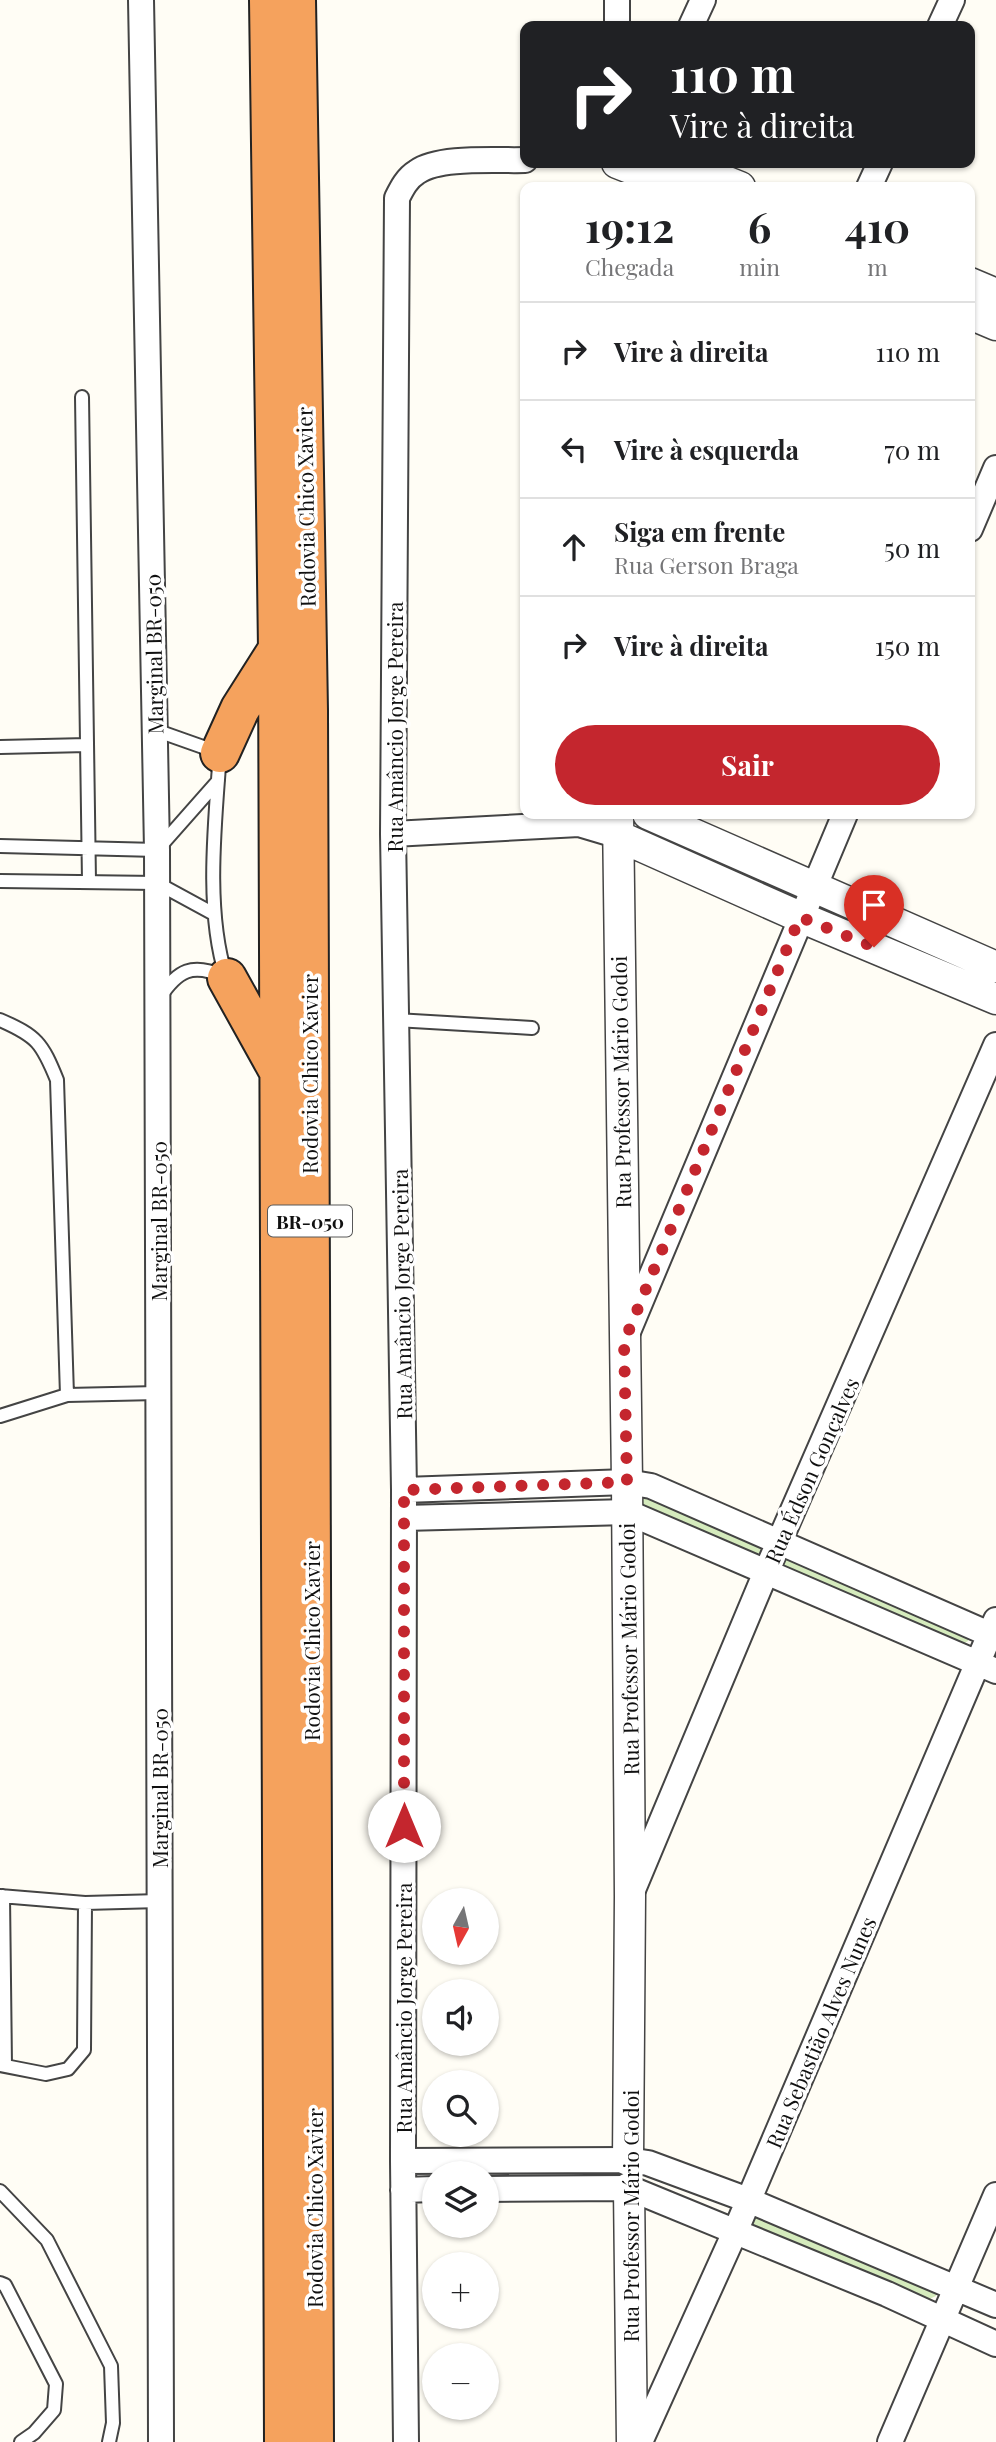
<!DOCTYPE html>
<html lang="pt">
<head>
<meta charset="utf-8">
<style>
  :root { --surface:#fff; --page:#f6f6f6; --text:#202124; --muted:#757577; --line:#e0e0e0; --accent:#c4262e }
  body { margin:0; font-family:"Playfair Display",serif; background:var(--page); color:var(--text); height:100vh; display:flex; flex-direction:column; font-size:26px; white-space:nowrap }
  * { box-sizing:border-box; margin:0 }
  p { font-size:23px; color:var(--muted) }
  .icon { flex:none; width:38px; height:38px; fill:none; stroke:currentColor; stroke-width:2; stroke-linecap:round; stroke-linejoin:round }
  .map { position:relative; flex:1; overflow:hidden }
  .panel { position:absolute; left:520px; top:182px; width:455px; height:637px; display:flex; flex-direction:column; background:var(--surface); border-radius:14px; box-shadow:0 2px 5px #0004 }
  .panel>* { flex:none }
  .hud { position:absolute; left:520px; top:21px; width:455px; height:147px; border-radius:14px; box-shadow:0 2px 5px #0004; background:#202124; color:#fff; overflow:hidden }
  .needle { width:46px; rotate:188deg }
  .buttons { position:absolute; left:422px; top:1888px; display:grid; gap:14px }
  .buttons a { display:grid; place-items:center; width:77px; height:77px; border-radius:50%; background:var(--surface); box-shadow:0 2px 5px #0004; font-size:35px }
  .pin { position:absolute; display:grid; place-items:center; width:60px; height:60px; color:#fff; margin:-72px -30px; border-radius:50% 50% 50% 0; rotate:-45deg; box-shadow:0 0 7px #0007 }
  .pin .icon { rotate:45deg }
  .me { position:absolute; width:77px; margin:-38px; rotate:0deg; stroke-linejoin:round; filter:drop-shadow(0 0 5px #0008) }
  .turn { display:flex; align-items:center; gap:24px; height:147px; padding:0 35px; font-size:32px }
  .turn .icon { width:91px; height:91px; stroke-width:2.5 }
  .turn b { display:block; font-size:49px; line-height:60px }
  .eta { display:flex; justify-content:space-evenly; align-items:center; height:119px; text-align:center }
  .eta b { font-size:42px; font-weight:700; line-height:49px }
  .button { display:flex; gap:14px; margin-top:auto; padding:14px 35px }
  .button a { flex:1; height:80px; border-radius:42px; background:var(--accent); color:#fff; font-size:28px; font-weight:700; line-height:80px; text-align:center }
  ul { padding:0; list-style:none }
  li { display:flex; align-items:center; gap:21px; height:98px; padding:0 35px; border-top:2px solid var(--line) }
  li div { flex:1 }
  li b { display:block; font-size:26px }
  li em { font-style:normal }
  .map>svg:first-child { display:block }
</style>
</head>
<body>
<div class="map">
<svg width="996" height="2442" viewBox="0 0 996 2442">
  <rect width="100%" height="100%" fill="#fffdf5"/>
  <path fill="#d5ebbd" d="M 640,823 L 800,891 L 796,902 L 635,828 Z
    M 642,1493 L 763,1544 L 763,1551 L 753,1556 L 641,1508 Z
    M 787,1559 L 968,1634 L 968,1641 L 963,1644 L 784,1570 L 782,1564 Z
    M 755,2215 L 935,2289 L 936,2296 L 925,2301 L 751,2225 Z"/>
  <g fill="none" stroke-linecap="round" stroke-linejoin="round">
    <defs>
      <path id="service" d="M 82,397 L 89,881
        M 155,730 L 220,753 C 215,823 205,910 226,976
        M 0,747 L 87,745
        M 0,846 L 157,850 L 218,781
        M 0,881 L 157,883 L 214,914
        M 160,997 C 178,970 192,963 223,976
        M 0,1020 C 37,1036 42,1043 57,1080 L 67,1395 L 158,1393
        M 396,1020 L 532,1028
        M 0,1416 L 67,1395
        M 0,1896 L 85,1903 L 160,1901
        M 3,1896 L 5,2065
        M 0,2065 L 46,2074 L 68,2069 L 84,2050 L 85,1903
        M 0,2191 L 47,2240 L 111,2366 L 113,2423 L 109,2442
        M 0,2283 L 5,2285 L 56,2384 L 54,2410 L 34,2433 L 21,2442"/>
      <path id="minor" d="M 141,0 L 157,850 L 161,2442
        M 617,0 L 617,26
        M 691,26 L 703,0
        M 940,26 L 952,0
        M 869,187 L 880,163
        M 970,529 L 996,468
        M 393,834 L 579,824 L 616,835
        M 627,1334 L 845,814
        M 404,1490 L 627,1482 L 651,1486 L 996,1637
        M 404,1518 L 627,1512 L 996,1671
        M 632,1892 L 766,1572 L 996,1045
        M 403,2161 L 628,2160 L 648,2163 L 748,2200 L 996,2305
        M 486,2189 L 629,2188 L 887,2294 L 996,2344
        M 403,2190 L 434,2189
        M 406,2442 L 403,2161 L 404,1490 L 393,834 L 397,198 C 402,188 407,178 417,172 C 439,156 497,161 525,160
        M 640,2442 L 735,2232 L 996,1620
        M 890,2442 L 996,2195"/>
      <path id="tertiary" d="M 617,163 L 678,187
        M 680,163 L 740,187
        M 970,283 L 996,294
        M 970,314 L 996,325
        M 618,814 L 627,1482 L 630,1896 L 628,2160
        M 648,814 L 996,967
        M 616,835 L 800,917 L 996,999
        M 629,2188 L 632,2442"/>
      <path id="motorway" d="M 269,0 L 278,649 L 284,2442
        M 296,0 L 308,711 L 314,2442
        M 220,753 L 240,709 L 278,649
        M 227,978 L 277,1068"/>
    </defs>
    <use href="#service" stroke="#444" stroke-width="16"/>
    <use href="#minor" stroke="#444" stroke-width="28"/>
    <use href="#tertiary" stroke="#444" stroke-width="33"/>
    <use href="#motorway" stroke="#222" stroke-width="42"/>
    <use href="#service" stroke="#fff" stroke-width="12"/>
    <use href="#minor" stroke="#fff" stroke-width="24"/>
    <use href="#tertiary" stroke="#fff" stroke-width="30"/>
    <use href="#motorway" stroke="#f5a25d" stroke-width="38"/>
  </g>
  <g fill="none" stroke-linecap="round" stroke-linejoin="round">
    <path stroke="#c4262e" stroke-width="12" stroke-dasharray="0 21.6" d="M 404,1826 L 404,1490 L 627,1482 L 624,1342 L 800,917 L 874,947"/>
  </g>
  <g text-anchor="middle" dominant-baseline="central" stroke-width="7" stroke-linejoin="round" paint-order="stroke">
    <rect fill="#fff" stroke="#585858" stroke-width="2" x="268" y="1205.5" width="84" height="31" rx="5"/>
    <g font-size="19" font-weight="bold" fill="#111">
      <text x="310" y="1221">BR-050</text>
    </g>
    <g font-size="21" fill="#111" stroke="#fff">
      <text transform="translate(305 507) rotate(-91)">Rodovia Chico Xavier</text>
      <text transform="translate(153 654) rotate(-91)">Marginal BR-050</text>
      <text transform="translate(394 727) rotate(-90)">Rua Amâncio Jorge Pereira</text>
      <text transform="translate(309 1074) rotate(-90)">Rodovia Chico Xavier</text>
      <text transform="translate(620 1082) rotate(-91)">Rua Professor Mário Godoi</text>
      <text transform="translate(158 1221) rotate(-90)">Marginal BR-050</text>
      <text transform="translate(401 1294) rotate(-91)">Rua Amâncio Jorge Pereira</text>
      <text transform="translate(811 1470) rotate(-66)">Rua Édson Gonçalves</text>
      <text transform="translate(311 1641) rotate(-90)">Rodovia Chico Xavier</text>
      <text transform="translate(628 1649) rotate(-91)">Rua Professor Mário Godoi</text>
      <text transform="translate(159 1788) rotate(-90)">Marginal BR-050</text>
      <text transform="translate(403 2008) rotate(-90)">Rua Amâncio Jorge Pereira</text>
      <text transform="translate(820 2032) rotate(-67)">Rua Sebastião Alves Nunes</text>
      <text transform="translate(314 2208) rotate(-90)">Rodovia Chico Xavier</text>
      <text transform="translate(630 2216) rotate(-90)">Rua Professor Mário Godoi</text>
    </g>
  </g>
</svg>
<div class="buttons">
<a><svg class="needle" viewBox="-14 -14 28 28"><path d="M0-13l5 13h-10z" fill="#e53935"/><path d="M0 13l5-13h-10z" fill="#757577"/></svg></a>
<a><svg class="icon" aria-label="sound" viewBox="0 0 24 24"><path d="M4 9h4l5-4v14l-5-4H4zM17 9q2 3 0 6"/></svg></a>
<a><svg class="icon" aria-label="search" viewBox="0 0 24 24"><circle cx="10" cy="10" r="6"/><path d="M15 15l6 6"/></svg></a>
<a><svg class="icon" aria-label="layers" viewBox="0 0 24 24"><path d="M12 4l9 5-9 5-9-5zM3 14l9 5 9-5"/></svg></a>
<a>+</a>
<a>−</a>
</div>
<div class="pin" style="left:874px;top:947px;background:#d93025"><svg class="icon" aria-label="arrive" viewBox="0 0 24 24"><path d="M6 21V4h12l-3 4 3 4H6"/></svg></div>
<svg class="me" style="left:404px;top:1826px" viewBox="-20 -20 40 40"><circle r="19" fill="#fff"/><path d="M0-13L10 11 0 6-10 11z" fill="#c4262e"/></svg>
<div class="hud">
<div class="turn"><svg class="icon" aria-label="right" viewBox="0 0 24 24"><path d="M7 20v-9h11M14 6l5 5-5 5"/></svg><div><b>110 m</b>Vire à direita</div></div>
</div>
<section class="panel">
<div class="eta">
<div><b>19:12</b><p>Chegada</p></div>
<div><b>6</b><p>min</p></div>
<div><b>410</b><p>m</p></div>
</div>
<ul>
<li><svg class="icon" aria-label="right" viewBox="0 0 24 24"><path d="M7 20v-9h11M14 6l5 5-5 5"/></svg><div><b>Vire à direita</b></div><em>110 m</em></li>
<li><svg class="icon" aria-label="left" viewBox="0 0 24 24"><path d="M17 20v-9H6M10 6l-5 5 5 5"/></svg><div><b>Vire à esquerda</b></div><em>70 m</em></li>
<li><svg class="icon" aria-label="ahead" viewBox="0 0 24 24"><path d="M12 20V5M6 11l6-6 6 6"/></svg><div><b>Siga em frente</b><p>Rua Gerson Braga</p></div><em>50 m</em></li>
<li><svg class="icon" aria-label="right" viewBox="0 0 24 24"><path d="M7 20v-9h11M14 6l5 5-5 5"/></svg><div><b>Vire à direita</b></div><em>150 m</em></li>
</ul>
<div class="button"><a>Sair</a></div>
</section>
</div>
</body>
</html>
